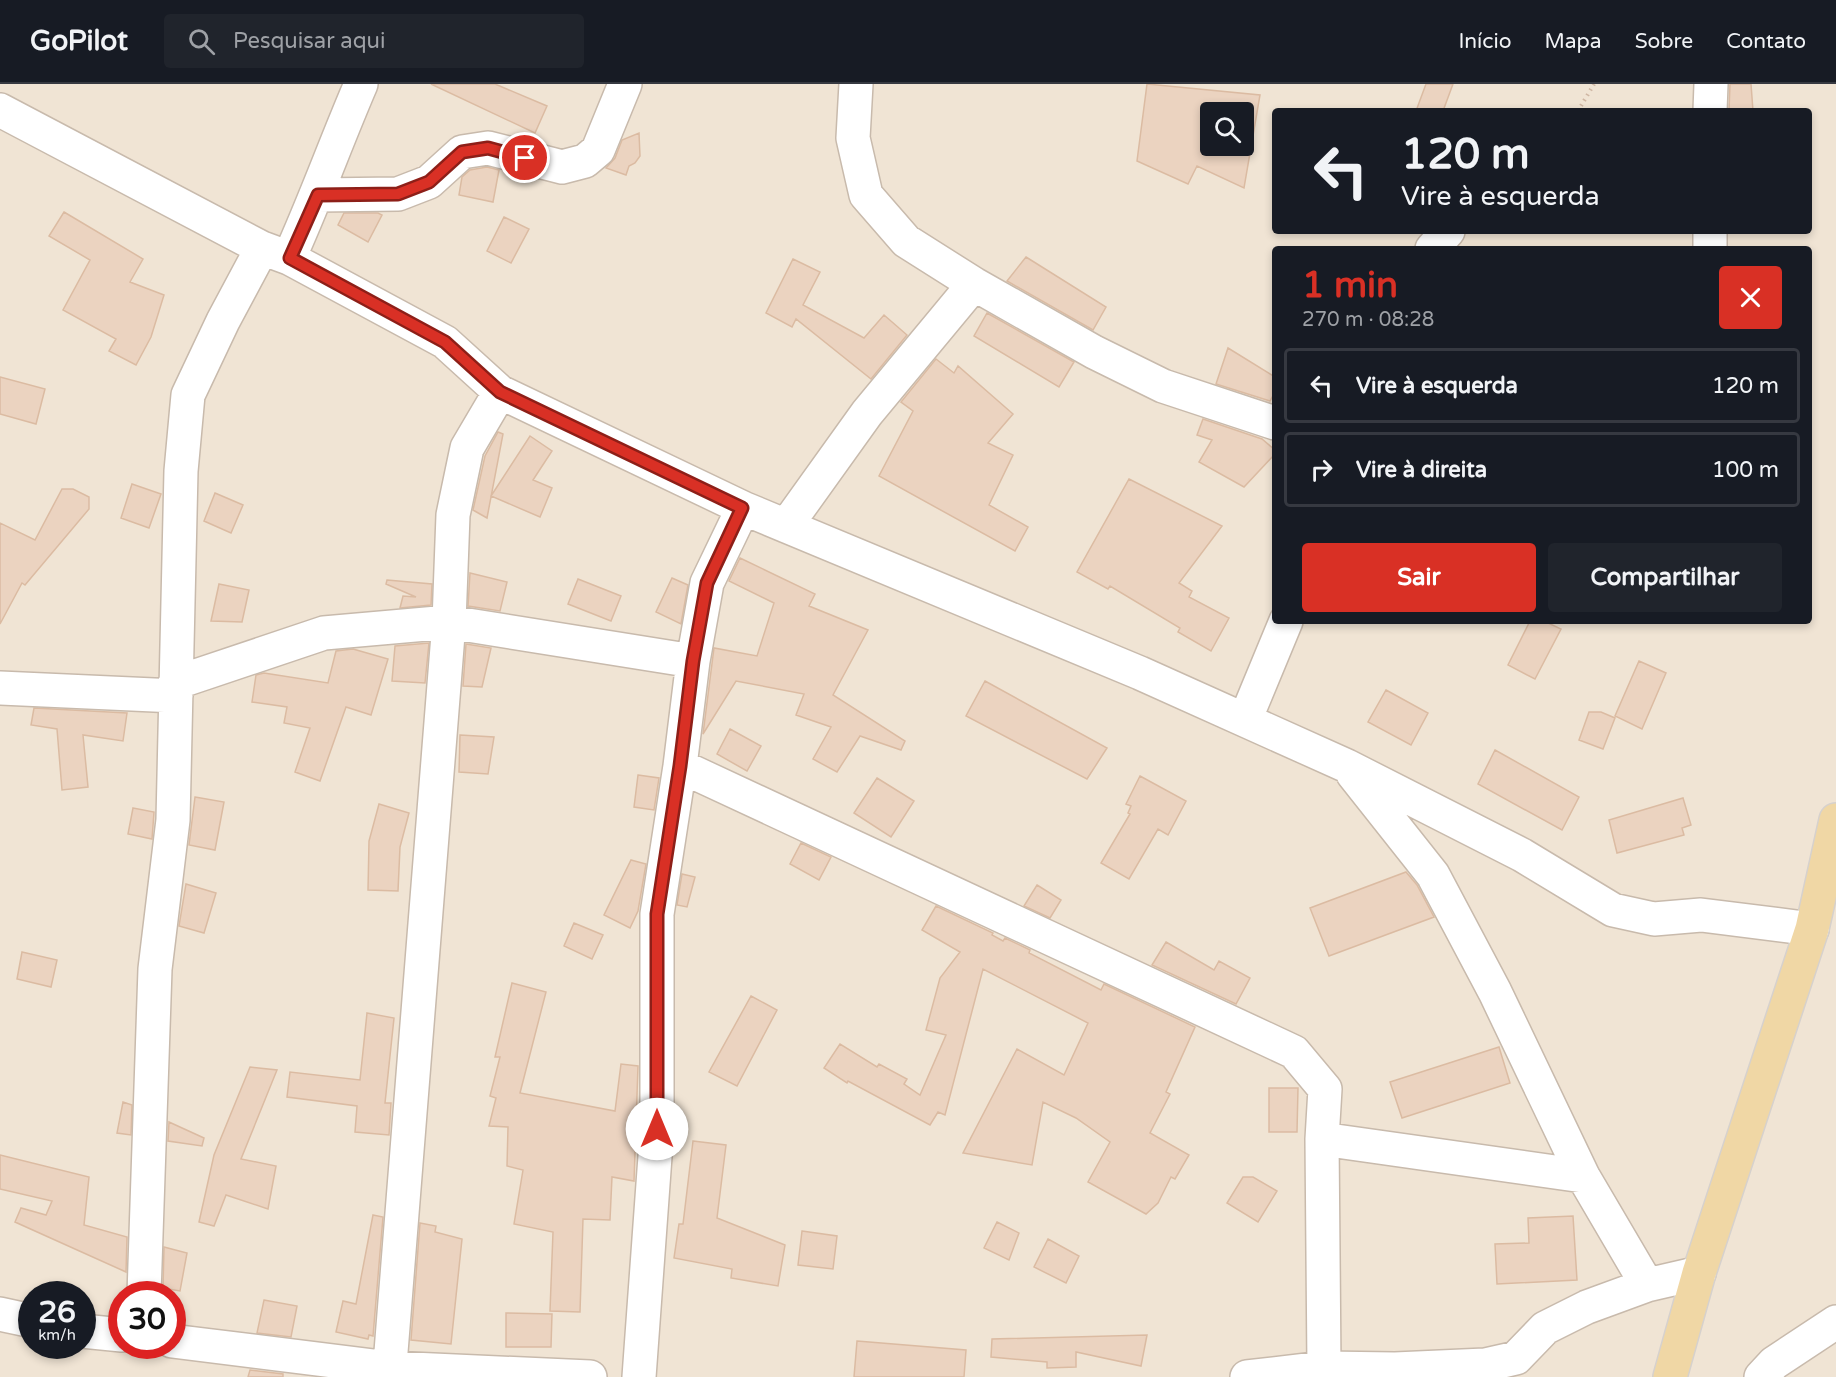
<!DOCTYPE html>
<html lang="pt">
<head>
<meta charset="utf-8">
<style>
  :root { --surface:#171b24; --page:#20242c; --text:#f1f3f6; --muted:#9ea1a6; --line:#363941; --accent:#d93025 }
  body { margin:0; font-family:"Varela Round",sans-serif; background:var(--page); color:var(--text); height:100vh; display:flex; flex-direction:column; font-size:22px; white-space:nowrap }
  * { box-sizing:border-box; margin:0 }
  p { font-size:20px; color:var(--muted) }
  .icon { flex:none; width:33px; height:33px; fill:none; stroke:currentColor; stroke-width:2; stroke-linecap:round; stroke-linejoin:round }
  .map { position:relative; flex:1; overflow:hidden }
  .side { position:absolute; left:1272px; top:162px; width:540px; height:378px; display:flex; flex-direction:column; background:var(--surface); border-radius:6px; box-shadow:0 3px 9px #0003 }
  .side>* { flex:none }
  .guide { position:absolute; left:1272px; top:24px; width:540px; height:126px; border-radius:6px; box-shadow:0 3px 9px #0003; background:#171b24; color:var(--text); overflow:hidden }
  .controls { position:absolute; left:1200px; top:18px; display:grid; gap:12px }
  .controls a { display:grid; place-items:center; width:54px; height:54px; border-radius:6px; background:var(--surface); box-shadow:0 3px 9px #0003; font-size:30px }
  .speed { position:absolute; left:18px; top:1197px; display:flex; gap:12px; font-size:30px; font-weight:700; text-align:center }
  .speed>* { display:grid; place-content:center; width:78px; height:78px; border-radius:50%; background:var(--surface); box-shadow:0 3px 9px #0003; line-height:1 }
  .speed small { font-size:15px; font-weight:400 }
  .speed .limit { border:9px solid #d22; background:#fff; color:#111 }
  .pin { position:absolute; display:grid; place-items:center; width:51px; height:51px; color:#fff; margin:-26px; border:3px solid #fff; border-radius:50%; box-shadow:0 2px 6px #0007 }
  .me { position:absolute; width:66px; margin:-33px; rotate:0deg; stroke-linejoin:round; filter:drop-shadow(0 0 4px #0008) }
  .turn { display:flex; align-items:center; gap:21px; height:126px; padding:0 30px; font-size:27px }
  .turn .icon { width:78px; height:78px; stroke-width:2.5 }
  .turn b { display:block; font-size:42px; line-height:51px }
  .round { display:grid; place-items:center; flex:none; width:63px; height:63px; border-radius:6px; background:var(--page) }
  .overview { display:flex; align-items:center; justify-content:space-between; height:102px; padding:0 30px }
  h1 { font-size:36px; font-weight:700; line-height:45px; color:var(--accent) }
  .cta { display:flex; gap:12px; margin-top:auto; padding:12px 30px }
  .cta a { flex:1; height:69px; border-radius:6px; background:var(--accent); color:#fff; font-size:24px; font-weight:700; line-height:69px; text-align:center }
  .cta a+a { background:var(--page); color:var(--text) }
  ul { padding:0; list-style:none }
  li { display:flex; align-items:center; gap:18px; height:75px; margin:0 12px 9px; padding:0 18px; border:3px solid var(--line); border-radius:6px }
  li div { flex:1 }
  li b { display:block; font-size:22px }
  li em { font-style:normal }
  header { display:flex; align-items:center; gap:36px; box-sizing:border-box; height:84px; padding:0 30px; background:var(--surface); border-bottom:2px solid var(--line) }
  header strong { font-size:28px }
  nav { display:flex; gap:33px; margin-inline-start:auto; font-size:21px }
  .search { width:420px; height:54px; background:var(--page); display:flex; align-items:center; gap:15px; box-sizing:border-box; padding:0 21px; border-radius:6px; color:var(--muted); font-size:22px }
  .map>svg:first-child { display:block }
</style>
</head>
<body>
<header>
<strong>GoPilot</strong>
<div class="search"><svg class="icon" aria-label="search" viewBox="0 0 24 24"><circle cx="10" cy="10" r="6"/><path d="M15 15l6 6"/></svg>Pesquisar aqui</div>
<nav><a>Início</a><a>Mapa</a><a>Sobre</a><a>Contato</a></nav>
</header>
<div class="map">
<svg width="1836" height="1293" viewBox="0 0 1836 1293">
  <rect width="100%" height="100%" fill="#f9f2e5"/>
  <path fill="#f0e4d4" fill-rule="evenodd" d="M 0,0 L 1836,0 L 1836,1293 L 0,1293 ZM 1275,27 L 1809,27 L 1809,147 L 1275,147 ZM 1210,28 L 1244,28 L 1244,62 L 1210,62 ZM 1275,165 L 1809,165 L 1809,537 L 1275,537 ZM 32,1210 L 82,1210 L 82,1262 L 32,1262 ZM 122,1210 L 172,1210 L 172,1262 L 122,1262 Z"/>
  <path fill="#ebd3c0" stroke="#dbbba2" stroke-width="1.5" fill-rule="evenodd" d="M 431,0 L 495,0 L 547,22 L 535,49 Z
    M 1147,0 L 1260,11 L 1244,104 L 1197,82 L 1188,100 L 1137,77 ZM 1210,28 L 1244,28 L 1244,62 L 1210,62 Z
    M 1426,0 L 1453,0 L 1443,27 L 1416,27 Z
    M 1730,0 L 1751,0 L 1753,27 L 1729,27 Z
    M 639,49 L 640,72 L 635,79 L 629,82 L 626,91 L 606,84 L 615,74 L 622,56 Z
    M 487,83 L 499,86 L 493,118 L 459,111 L 462,93 L 470,86 Z
    M 64,128 L 143,175 L 130,198 L 164,211 L 151,253 L 136,281 L 109,267 L 116,255 L 63,226 L 90,176 L 49,152 Z
    M 344,129 L 378,129 L 382,131 L 368,158 L 338,141 Z
    M 504,133 L 529,145 L 511,179 L 487,167 Z
    M 1026,173 L 1106,223 L 1093,246 L 1007,197 Z
    M 793,175 L 820,188 L 803,221 L 864,254 L 884,231 L 907,251 L 871,295 L 796,235 L 792,243 L 766,229 Z
    M 987,229 L 1074,278 L 1059,303 L 974,252 Z
    M 1228,264 L 1275,293 L 1275,308 L 1270,317 L 1216,300 Z
    M 936,275 L 954,289 L 958,282 L 1013,330 L 988,359 L 1013,371 L 989,421 L 1028,443 L 1015,467 L 879,392 L 913,327 L 901,318 Z
    M 0,293 L 45,305 L 36,340 L 0,330 Z
    M 1203,335 L 1262,355 L 1275,366 L 1275,370 L 1244,403 L 1199,378 L 1212,356 L 1197,351 Z
    M 498,348 L 503,350 L 487,434 L 473,426 L 485,372 Z
    M 530,352 L 552,367 L 533,396 L 552,404 L 540,433 L 491,412 Z
    M 1129,395 L 1222,442 L 1179,499 L 1192,507 L 1189,513 L 1229,534 L 1211,567 L 1178,548 L 1180,544 L 1110,502 L 1108,505 L 1077,488 Z
    M 132,400 L 161,410 L 149,444 L 121,434 Z
    M 62,405 L 73,405 L 89,413 L 89,425 L 25,501 L 22,499 L 0,540 L 0,439 L 35,456 Z
    M 215,409 L 243,421 L 231,449 L 204,437 Z
    M 740,474 L 815,510 L 809,522 L 868,546 L 833,611 L 905,657 L 901,666 L 860,652 L 837,688 L 813,675 L 831,643 L 796,631 L 804,610 L 736,597 L 703,650 L 714,564 L 757,572 L 774,519 L 729,497 Z
    M 470,489 L 507,498 L 500,527 L 468,522 Z
    M 672,494 L 688,501 L 681,540 L 656,528 Z
    M 578,495 L 621,512 L 611,537 L 568,520 Z
    M 387,496 L 432,500 L 431,521 L 400,524 L 403,512 L 416,513 L 386,500 Z
    M 219,500 L 249,506 L 242,538 L 211,537 Z
    M 1530,537 L 1544,537 L 1561,545 L 1535,595 L 1508,581 Z
    M 429,559 L 425,599 L 392,597 L 395,562 Z
    M 466,560 L 491,564 L 482,603 L 463,602 Z
    M 353,565 L 388,575 L 371,631 L 346,623 L 320,697 L 295,688 L 310,644 L 284,639 L 287,623 L 252,618 L 256,591 L 264,589 L 328,599 L 336,567 Z
    M 1639,577 L 1666,589 L 1642,645 L 1615,632 Z
    M 985,597 L 1107,664 L 1087,695 L 966,632 Z
    M 1386,606 L 1428,629 L 1411,661 L 1368,638 Z
    M 34,624 L 127,629 L 123,657 L 83,651 L 88,703 L 62,706 L 57,645 L 31,641 Z
    M 1589,628 L 1601,628 L 1615,634 L 1603,665 L 1579,656 Z
    M 730,645 L 761,662 L 747,687 L 717,670 Z
    M 460,651 L 494,653 L 488,690 L 459,688 Z
    M 1495,666 L 1579,713 L 1562,746 L 1478,700 Z
    M 638,691 L 659,694 L 654,726 L 634,723 Z
    M 1140,692 L 1186,717 L 1168,751 L 1158,745 L 1129,795 L 1101,779 L 1130,730 L 1128,729 L 1131,722 L 1126,720 Z
    M 877,694 L 914,717 L 891,753 L 854,729 Z
    M 195,713 L 224,718 L 215,766 L 189,761 Z
    M 1683,714 L 1691,741 L 1682,744 L 1684,751 L 1617,769 L 1609,736 Z
    M 379,720 L 409,729 L 400,763 L 398,807 L 368,806 L 369,757 Z
    M 133,724 L 154,728 L 152,755 L 128,750 Z
    M 801,759 L 831,773 L 819,796 L 790,780 Z
    M 631,776 L 646,780 L 638,827 L 630,844 L 604,831 Z
    M 1406,788 L 1417,801 L 1434,833 L 1329,872 L 1310,824 Z
    M 682,790 L 695,793 L 687,823 L 677,821 Z
    M 186,800 L 216,809 L 204,849 L 179,842 Z
    M 1037,801 L 1061,816 L 1050,834 L 1024,822 Z
    M 936,822 L 993,849 L 992,851 L 1003,857 L 1005,854 L 1030,866 L 1029,869 L 1101,906 L 1104,900 L 1195,943 L 1166,1008 L 1170,1010 L 1150,1049 L 1189,1071 L 1175,1095 L 1171,1093 L 1158,1119 L 1146,1130 L 1088,1098 L 1110,1058 L 1076,1034 L 1043,1018 L 1032,1081 L 963,1069 L 1017,965 L 1064,991 L 1088,939 L 983,885 L 945,1031 L 938,1028 L 930,1041 L 848,997 L 847,999 L 824,984 L 840,960 L 877,983 L 879,980 L 907,995 L 904,1000 L 920,1011 L 946,951 L 926,946 L 940,894 L 960,868 L 922,846 Z
    M 574,839 L 603,851 L 592,875 L 564,862 Z
    M 1166,858 L 1214,886 L 1219,877 L 1250,894 L 1236,920 L 1152,881 Z
    M 22,868 L 57,876 L 51,903 L 17,895 Z
    M 512,899 L 546,908 L 520,1009 L 615,1027 L 621,980 L 638,982 L 634,1097 L 612,1093 L 610,1136 L 583,1135 L 580,1228 L 550,1227 L 553,1148 L 514,1140 L 523,1086 L 507,1082 L 508,1043 L 489,1042 L 496,1014 L 490,1012 L 500,973 L 495,973 Z
    M 751,912 L 777,926 L 737,1002 L 709,988 Z
    M 367,929 L 394,934 L 385,1019 L 391,1019 L 389,1051 L 355,1048 L 357,1022 L 287,1013 L 290,988 L 360,996 Z
    M 1499,963 L 1510,999 L 1402,1034 L 1390,998 Z
    M 250,983 L 277,986 L 241,1075 L 276,1082 L 268,1125 L 226,1111 L 214,1142 L 199,1138 L 214,1071 Z
    M 1269,1004 L 1298,1004 L 1297,1048 L 1269,1048 Z
    M 123,1018 L 132,1021 L 131,1051 L 117,1049 Z
    M 169,1038 L 204,1054 L 202,1062 L 168,1057 Z
    M 693,1057 L 726,1061 L 717,1134 L 785,1161 L 778,1202 L 731,1194 L 732,1185 L 674,1174 L 679,1140 L 683,1140 Z
    M 0,1071 L 89,1093 L 84,1141 L 127,1153 L 126,1188 L 15,1138 L 21,1124 L 46,1131 L 52,1117 L 0,1105 Z
    M 1243,1093 L 1253,1093 L 1277,1107 L 1258,1138 L 1227,1119 Z
    M 373,1131 L 383,1133 L 373,1252 L 369,1251 L 368,1255 L 336,1248 L 343,1217 L 356,1220 Z
    M 1573,1132 L 1577,1196 L 1497,1200 L 1495,1160 L 1529,1159 L 1528,1134 Z
    M 997,1138 L 1019,1149 L 1009,1176 L 984,1164 Z
    M 420,1139 L 436,1142 L 435,1148 L 462,1155 L 451,1260 L 411,1256 Z
    M 802,1147 L 837,1152 L 833,1185 L 798,1181 Z
    M 1048,1155 L 1079,1172 L 1066,1199 L 1034,1183 Z
    M 164,1163 L 187,1169 L 180,1207 L 163,1204 Z
    M 264,1216 L 297,1222 L 291,1253 L 257,1249 Z
    M 506,1229 L 552,1230 L 551,1263 L 506,1263 Z
    M 1147,1251 L 1141,1282 L 1076,1268 L 1076,1283 L 1047,1284 L 1047,1278 L 991,1273 L 992,1255 Z
    M 857,1257 L 966,1266 L 964,1293 L 854,1293 Z
    M 250,1286 L 283,1290 L 283,1293 L 248,1293 Z"/>
  <g fill="none" stroke-linecap="round" stroke-linejoin="round">
    <defs>
      <path id="minor" d="M 856,0 L 853,54 L 866,111 L 906,157 L 974,200 L 1094,268 L 1163,302 L 1275,339
        M 0,26 L 262,164 L 289,174 L 445,258 L 500,308 L 743,424 L 1140,589 L 1347,682 L 1522,771 L 1613,826 L 1654,835 L 1701,831 L 1812,845
        M 1710,27 L 1711,0
        M 318,111 L 398,110 L 429,98 L 462,68 L 488,64 L 562,83 L 585,77 L 598,66 L 625,0
        M 1432,165 L 1448,147
        M 1710,165 L 1710,147
        M 289,174 C 315,117 336,58 361,0
        M 786,442 L 867,329 L 974,200
        M 175,599 L 324,549 L 449,538 L 693,577
        M 0,604 L 176,612
        M 1245,636 L 1286,537
        M 680,682 L 1294,968 L 1325,1005 L 1322,1055 L 1324,1284
        M 1353,690 L 1433,791 L 1495,908 L 1583,1092 L 1647,1201
        M 1322,1055 L 1583,1092
        M 144,1210 L 155,885 L 173,736 L 181,387 L 188,311 L 223,237 L 262,164
        M 0,1230 L 32,1237
        M 82,1247 L 122,1251
        M 172,1257 L 390,1284 L 590,1293
        M 389,1293 L 449,538 L 453,431 L 467,364 L 500,308
        M 639,1293 L 657,1045 L 657,830 L 680,682 L 693,577 L 707,499 L 743,424
        M 1247,1293 L 1324,1284 L 1395,1285 L 1485,1281 L 1516,1274 L 1545,1244 L 1587,1223 L 1647,1201 L 1699,1189
        M 1761,1293 L 1774,1279 L 1836,1238"/>
      <path id="major" d="M 1670,1293 L 1699,1189 L 1812,845 L 1836,736"/>
    </defs>
    <use href="#minor" stroke="#c8baac" stroke-width="36"/>
    <use href="#major" stroke="#d6d1cd" stroke-width="36"/>
    <path stroke="#cfb6a3" stroke-width="4" stroke-dasharray="1.5 4.5" stroke-linecap="butt" d="M 1578,27 L 1594,0"/>
    <use href="#minor" stroke="#fff" stroke-width="33"/>
    <use href="#major" stroke="#f0d7a5" stroke-width="33"/>
  </g>
  <g fill="none" stroke-linecap="round" stroke-linejoin="round">
    <defs>
      <path id="route" d="M 525,74 L 488,64 L 462,68 L 429,98 L 398,110 L 318,111 L 290,174 L 445,258 L 500,308 L 742,424 L 707,499 L 693,577 L 680,682 L 657,830 L 657,1045"/>
    </defs>
    <use href="#route" stroke="#8d1f18" stroke-width="15"/>
    <use href="#route" stroke="#d93025" stroke-width="10"/>
  </g>
</svg>
<div class="controls">
<a><svg class="icon" aria-label="search" viewBox="0 0 24 24"><circle cx="10" cy="10" r="6"/><path d="M15 15l6 6"/></svg></a>
</div>
<div class="speed"><div>26<small>km/h</small></div><div class="limit">30</div></div>
<div class="pin" style="left:525px;top:74px;background:#d93025"><svg class="icon" aria-label="arrive" viewBox="0 0 24 24"><path d="M6 21V4h12l-3 4 3 4H6"/></svg></div>
<svg class="me" style="left:657px;top:1045px" viewBox="-20 -20 40 40"><circle r="19" fill="#fff"/><path d="M0-13L10 11 0 6-10 11z" fill="#d93025"/></svg>
<div class="guide">
<div class="turn"><svg class="icon" aria-label="left" viewBox="0 0 24 24"><path d="M17 20v-9H6M10 6l-5 5 5 5"/></svg><div><b>120 m</b>Vire à esquerda</div></div>
</div>
<section class="side">
<div class="overview"><div><h1>1 min</h1><p>270 m · 08:28</p></div><a class="round" style="background:#d93025;color:#fff"><svg class="icon" aria-label="close" viewBox="0 0 24 24"><path d="M6 6l12 12M18 6L6 18"/></svg></a></div>
<ul>
<li><svg class="icon" aria-label="left" viewBox="0 0 24 24"><path d="M17 20v-9H6M10 6l-5 5 5 5"/></svg><div><b>Vire à esquerda</b></div><em>120 m</em></li>
<li><svg class="icon" aria-label="right" viewBox="0 0 24 24"><path d="M7 20v-9h11M14 6l5 5-5 5"/></svg><div><b>Vire à direita</b></div><em>100 m</em></li>
</ul>
<div class="cta"><a>Sair</a><a>Compartilhar</a></div>
</section>
</div>
</body>
</html>
